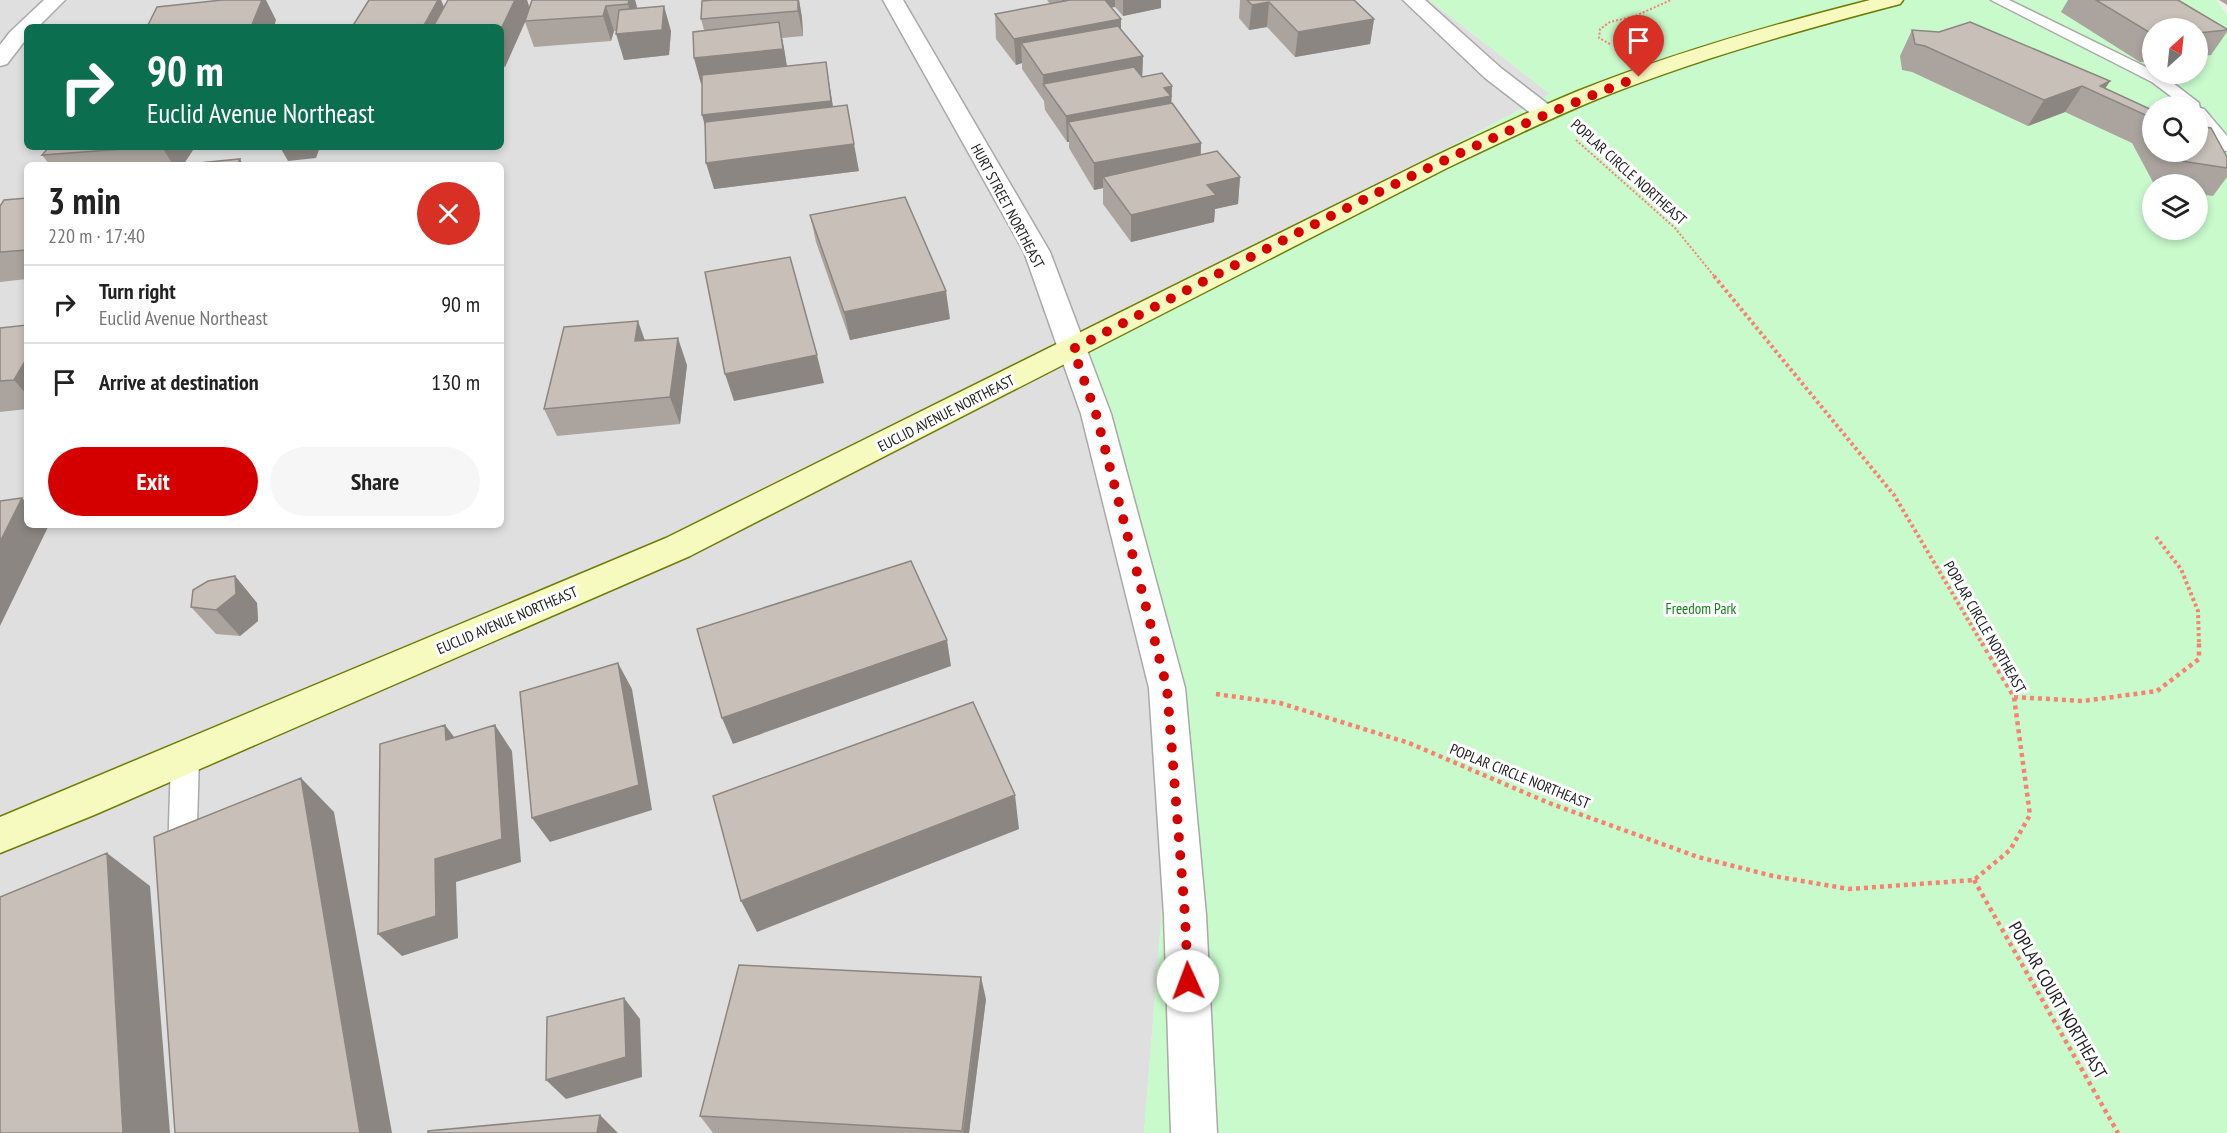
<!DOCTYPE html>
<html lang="en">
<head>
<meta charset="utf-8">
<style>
  :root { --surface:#fff; --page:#f6f6f6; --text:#222; --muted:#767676; --line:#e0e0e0; --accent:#d40000 }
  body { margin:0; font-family:"PT Sans Narrow",sans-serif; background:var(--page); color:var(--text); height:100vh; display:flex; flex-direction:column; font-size:22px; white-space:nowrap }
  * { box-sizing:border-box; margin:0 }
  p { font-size:20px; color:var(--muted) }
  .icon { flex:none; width:33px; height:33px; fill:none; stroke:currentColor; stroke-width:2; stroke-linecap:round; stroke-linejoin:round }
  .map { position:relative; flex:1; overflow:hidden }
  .sheet { position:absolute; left:24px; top:162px; width:480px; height:366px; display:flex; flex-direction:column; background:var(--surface); border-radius:9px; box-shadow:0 3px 9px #0003 }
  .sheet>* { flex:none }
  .banner { position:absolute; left:24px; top:24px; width:480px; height:126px; border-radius:9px; box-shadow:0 3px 9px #0003; background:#0b6e4f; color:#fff; overflow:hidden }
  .needle { width:39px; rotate:27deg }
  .tools { position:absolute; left:2142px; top:18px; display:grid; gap:12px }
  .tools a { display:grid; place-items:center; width:66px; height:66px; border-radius:50%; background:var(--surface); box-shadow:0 3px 9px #0003; font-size:30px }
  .pin { position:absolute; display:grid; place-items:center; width:51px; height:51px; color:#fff; margin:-62px -26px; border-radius:50% 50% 50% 0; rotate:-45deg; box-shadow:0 0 6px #0007 }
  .pin .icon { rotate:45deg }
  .me { position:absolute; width:66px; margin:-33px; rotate:358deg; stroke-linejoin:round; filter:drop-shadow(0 0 4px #0008) }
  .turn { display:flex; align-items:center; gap:21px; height:126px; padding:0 24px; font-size:27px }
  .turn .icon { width:78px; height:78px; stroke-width:2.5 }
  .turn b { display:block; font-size:42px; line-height:51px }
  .round { display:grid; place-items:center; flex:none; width:63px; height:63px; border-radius:32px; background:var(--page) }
  .summary { display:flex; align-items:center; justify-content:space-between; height:102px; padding:0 24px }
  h1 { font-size:36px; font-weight:700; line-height:45px }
  .primary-button { display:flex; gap:12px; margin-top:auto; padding:12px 24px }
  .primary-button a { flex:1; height:69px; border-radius:36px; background:var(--accent); color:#fff; font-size:24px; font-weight:700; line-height:69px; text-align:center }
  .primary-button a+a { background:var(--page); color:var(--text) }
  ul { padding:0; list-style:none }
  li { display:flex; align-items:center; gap:18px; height:78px; padding:0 24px; border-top:2px solid var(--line) }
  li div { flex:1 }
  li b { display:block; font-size:22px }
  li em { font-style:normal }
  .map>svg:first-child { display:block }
</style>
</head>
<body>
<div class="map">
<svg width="2227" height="1133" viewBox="0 0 2227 1133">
  <rect width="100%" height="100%" fill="#f2efe9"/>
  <path fill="#e0dfdf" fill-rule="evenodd" d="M 0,0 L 1429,0 L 1550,94 L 1064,349 L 1176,734 L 1144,1133 L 0,1133 ZM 27,27 L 501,27 L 501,147 L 27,147 ZM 27,165 L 501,165 L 501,525 L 27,525 Z"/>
  <path fill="#c8facc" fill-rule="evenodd" d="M 1429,0 L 2217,0 L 2227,15 L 2227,1133 L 1144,1133 L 1176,734 L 1064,349 L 1550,94 ZM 2152,28 L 2198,28 L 2198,74 L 2152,74 ZM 2152,106 L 2198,106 L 2198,152 L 2152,152 ZM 2152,184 L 2198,184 L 2198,230 L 2152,230 Z"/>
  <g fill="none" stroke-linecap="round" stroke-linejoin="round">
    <defs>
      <path id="lane" d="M 1991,0 L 2009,0 L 2152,70 L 2152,74 L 2164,76 L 2199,103 L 2200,108 L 2204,109 L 2227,136 L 2227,151 L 2221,150 L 2198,122 L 2198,106 L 2184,106 L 2152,82 Z
        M 185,746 L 195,750 L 199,758 L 196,858 L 192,867 L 182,871 L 172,867 L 168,858 L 171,758 L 175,750 Z"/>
      <path id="street" d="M 44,0 L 65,0 L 38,27 L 27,27 L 27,38 L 7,64 L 0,66 L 0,45 L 10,32 Z
        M 883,0 L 903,0 L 1050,252 L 1111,414 L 1185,688 L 1206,915 L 1217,1133 L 1171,1133 L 1164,915 L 1149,688 L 1081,414 L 1024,252 Z
        M 1403,0 L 1425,0 L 1501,68 L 1553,108 L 1556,113 L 1553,118 L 1545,120 L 1537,118 L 1485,78 Z"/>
      <path id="secondary" d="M 1870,0 L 1903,0 L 1900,4 C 1797,31 1694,60 1595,100 C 1544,121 1495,145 1445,169 L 690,556 L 94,815 L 0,853 L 0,817 L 666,538 L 1429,159 C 1478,136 1527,112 1578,91 C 1673,53 1771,25 1870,0 Z"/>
    </defs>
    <use href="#lane" stroke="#a9a9a9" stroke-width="3"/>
    <use href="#street" stroke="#a9a9a9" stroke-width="3"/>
    <use href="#secondary" stroke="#707d05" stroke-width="3"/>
    <path stroke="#fa8072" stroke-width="2" stroke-dasharray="2 2" stroke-linecap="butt" d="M 1610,44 L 1599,38 L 1600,29 L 1610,22 L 1635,16 L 1671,0
      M 1576,140 L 1675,228 L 1715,277"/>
    <path stroke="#fa8072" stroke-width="4" stroke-dasharray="3 3" stroke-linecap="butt" d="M 1714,276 L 1894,495 L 1983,645
      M 2156,537 L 2181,569 L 2198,611 L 2199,645"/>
    <path stroke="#fa8072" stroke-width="4.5" stroke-dasharray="4 4" stroke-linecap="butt" d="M 1216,694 L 1280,703 L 1409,743 L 1549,803 L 1698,857 L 1773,876 L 1849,889 L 1974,880 L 2010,850 L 2030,815 L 2014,697 L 1982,643
      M 2014,697 L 2083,701 L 2157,691 L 2199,659 L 2199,643
      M 1974,880 L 2118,1133"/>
    <use href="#lane" fill="#fff" fill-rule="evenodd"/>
    <use href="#street" fill="#fff" fill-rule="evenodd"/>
    <use href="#secondary" fill="#f7fabf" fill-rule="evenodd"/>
  </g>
  <path fill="#aba49e" d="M 441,0 L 444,7 L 448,0 L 527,0 L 530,8 L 532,0 L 635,0 L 637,9 L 671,31 L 669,55 L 624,60 L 616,31 L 614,31 L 611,41 L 534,47 L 525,22 L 505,67 L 501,67 L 501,27 L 352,27 Z
    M 705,0 L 799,0 L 802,18 L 803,36 L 782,38 L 787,66 L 830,88 L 833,107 L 859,171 L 714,189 L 705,126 L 702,84 L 694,58 L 704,30 L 701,19 Z
    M 1047,0 L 1161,0 L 1161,8 L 1123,16 L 1115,7 L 1111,7 L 1121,30 L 1143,56 L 1142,77 L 1172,86 L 1171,104 L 1201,143 L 1201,155 L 1240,177 L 1238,204 L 1215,209 L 1214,222 L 1131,242 L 1103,204 L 1103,188 L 1094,190 L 1069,148 L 1069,142 L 1067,142 L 1045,110 L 1044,101 L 1022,69 L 1022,63 L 1016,65 L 996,39 L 995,14 L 1050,4 Z
    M 1240,0 L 1354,0 L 1374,19 L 1370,44 L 1295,57 L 1267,27 L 1249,30 L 1239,18 Z
    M 2068,0 L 2178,0 L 2227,29 L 2227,32 L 2211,55 L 2198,57 L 2198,28 L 2152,28 L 2152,61 L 2140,62 L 2061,12 Z
    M 2219,0 L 2227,0 L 2227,5 Z
    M 1912,30 L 2110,81 L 2105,88 L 2152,110 L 2152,152 L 2198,152 L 2227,157 L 2227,177 L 2213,196 L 2198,194 L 2198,184 L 2154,184 L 2132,143 L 2065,112 L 2028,126 L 1912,72 L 1902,70 L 1900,56 Z
    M 49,147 L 195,147 L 184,164 L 240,159 L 243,165 L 50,165 L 42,155 Z
    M 27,198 L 27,279 L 0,282 L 0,206 Z
    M 810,215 L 950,319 L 850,340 L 816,242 Z
    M 27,325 L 27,409 L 0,412 L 0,328 Z
    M 645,341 L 687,365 L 680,424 L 557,436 L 544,409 Z
    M 235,576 L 257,603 L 258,621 L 240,636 L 216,634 L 191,607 Z
    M 986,999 L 969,1133 L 713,1133 L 700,1116 Z"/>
  <path fill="#8b8681" d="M 262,0 L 266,0 L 276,20 L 274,27 L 251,27 Z
    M 438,0 L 441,0 L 450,22 L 448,27 L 423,27 Z
    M 515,0 L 527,0 L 530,11 L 505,67 L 501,56 L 501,29 Z
    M 629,0 L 635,0 L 639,14 L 635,29 L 628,4 Z
    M 798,0 L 799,0 L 802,18 L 803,36 L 798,11 Z
    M 1062,0 L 1115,0 L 1115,7 L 1063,17 Z
    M 1123,0 L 1161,0 L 1161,8 L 1123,16 Z
    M 1257,0 L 1296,0 L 1269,3 L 1267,27 L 1249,30 L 1252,5 Z
    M 606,6 L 614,31 L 611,41 L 603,16 Z
    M 664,6 L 671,31 L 669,55 L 624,60 L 616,34 Z
    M 1121,19 L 1121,44 L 1021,43 L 1022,63 L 1016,65 L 1014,39 Z
    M 1374,19 L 1370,44 L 1295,57 L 1298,32 Z
    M 779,22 L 784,48 L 788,74 L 701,84 L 694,58 Z
    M 1143,56 L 1142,82 L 1043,84 L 1044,101 L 1043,75 Z
    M 826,62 L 836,127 L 709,141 L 702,115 Z
    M 2110,81 L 2101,95 L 2100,86 Z
    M 1172,86 L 1171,112 L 1068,122 L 1069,142 L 1067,142 L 1066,116 L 1164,88 Z
    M 2082,86 L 2065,112 L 2028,126 L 2044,100 Z
    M 1201,143 L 1200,169 L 1103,177 L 1103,188 L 1094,190 L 1094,163 Z
    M 854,144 L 859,171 L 714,189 L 706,163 Z
    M 162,147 L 195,147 L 183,165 L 173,165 Z
    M 280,147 L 320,147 L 316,158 L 288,161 Z
    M 240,159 L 243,165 L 237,165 Z
    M 1240,177 L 1238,204 L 1215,209 L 1214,222 L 1131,242 L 1131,215 L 1207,185 Z
    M 946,291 L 950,319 L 850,340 L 844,312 Z
    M 638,321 L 648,349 L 635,341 Z
    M 678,338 L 687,365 L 680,424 L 670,397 Z
    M 817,355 L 824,383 L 734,401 L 725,374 Z
    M 27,358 L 27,395 L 14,380 Z
    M 22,498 L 27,503 L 27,525 L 49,525 L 0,626 L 0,542 Z
    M 235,576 L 257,603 L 258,621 L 240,636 L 216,610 Z
    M 947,640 L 951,666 L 733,744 L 722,718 Z
    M 618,663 L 632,689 L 652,810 L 550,842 L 532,818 Z
    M 445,725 L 464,750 L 446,740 Z
    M 495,725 L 512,751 L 521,862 L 456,882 L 458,938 L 402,956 L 378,934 L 435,859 Z
    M 301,778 L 334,812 L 392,1133 L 360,1133 Z
    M 1015,795 L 1019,829 L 757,932 L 741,901 Z
    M 107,853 L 150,886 L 170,1133 L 123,1133 Z
    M 981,977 L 986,999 L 969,1133 L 963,1133 Z
    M 624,998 L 640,1019 L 642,1077 L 566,1099 L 546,1080 Z
    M 600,1115 L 618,1133 L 597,1133 Z"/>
  <path fill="#c7bfb8" stroke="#8b8681" stroke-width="1.5" d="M 222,0 L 262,0 L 251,27 L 147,27 L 157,7 Z
    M 369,0 L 438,0 L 423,27 L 352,27 Z
    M 448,0 L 515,0 L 501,29 L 501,27 L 433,27 Z
    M 532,0 L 629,0 L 628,4 L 606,6 L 603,16 L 525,21 Z
    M 712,0 L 798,0 L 798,11 L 701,19 L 702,1 Z
    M 1070,0 L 1105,0 L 1121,19 L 1014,39 L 995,14 Z
    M 1247,0 L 1354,0 L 1374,19 L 1298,32 L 1269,2 L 1252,5 Z
    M 2096,0 L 2178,0 L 2227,29 L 2227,30 L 2198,33 L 2198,28 L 2152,28 L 2152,34 Z
    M 664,6 L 662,30 L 616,34 L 619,10 Z
    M 779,22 L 783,49 L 694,58 L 693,32 Z
    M 1970,22 L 2110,81 L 2100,86 L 2152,110 L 2152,121 L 2150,117 L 2082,86 L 2044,100 L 1925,46 L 1915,44 L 1912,30 L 1939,32 Z
    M 1118,26 L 1143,56 L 1043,75 L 1021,43 Z
    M 826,62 L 831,101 L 702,115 L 702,75 Z
    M 1134,67 L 1142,77 L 1162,73 L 1172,86 L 1164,88 L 1171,96 L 1066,116 L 1043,84 Z
    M 1172,103 L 1201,143 L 1094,163 L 1068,122 Z
    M 847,105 L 854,144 L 706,163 L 705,122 Z
    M 2198,126 L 2211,128 L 2227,157 L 2227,168 L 2175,160 L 2170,152 L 2198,152 Z
    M 49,147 L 149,147 L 42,155 Z
    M 1217,151 L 1240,177 L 1207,185 L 1216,195 L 1131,215 L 1103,177 Z
    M 240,159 L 237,165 L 178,165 Z
    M 905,197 L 946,291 L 844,312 L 810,215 Z
    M 27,198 L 27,250 L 0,252 L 0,206 L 4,200 Z
    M 790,257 L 817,355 L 725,374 L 705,272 Z
    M 638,321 L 635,341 L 678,338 L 670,397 L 544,409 L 564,327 Z
    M 27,325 L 27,358 L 14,380 L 0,381 L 0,328 Z
    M 22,498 L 0,542 L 0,501 Z
    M 911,561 L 947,640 L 722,718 L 697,629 Z
    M 235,576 L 236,594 L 216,610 L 191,607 L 193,590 L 208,581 Z
    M 618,663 L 639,785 L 532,818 L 520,692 Z
    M 973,702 L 1015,795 L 741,901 L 713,796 Z
    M 445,725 L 446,740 L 495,725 L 502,839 L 435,859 L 436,916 L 378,934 L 380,744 Z
    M 301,778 L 360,1133 L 175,1133 L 154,837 Z
    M 107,853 L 123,1133 L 0,1133 L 0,897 Z
    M 739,965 L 981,977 L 962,1131 L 700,1116 Z
    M 624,998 L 626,1057 L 546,1080 L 547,1017 Z
    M 600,1115 L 597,1133 L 428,1133 L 428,1131 Z"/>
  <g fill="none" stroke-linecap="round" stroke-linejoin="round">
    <path stroke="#d40000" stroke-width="10" stroke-dasharray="0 18" d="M 1188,981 L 1185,915 L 1167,688 L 1096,414 L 1073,349 C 1259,254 1444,151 1639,77"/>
  </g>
  <g text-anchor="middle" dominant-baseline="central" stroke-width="6" stroke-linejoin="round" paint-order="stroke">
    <g font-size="15" fill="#222" stroke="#fff">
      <text transform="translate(1629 172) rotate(42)">POPLAR CIRCLE NORTHEAST</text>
      <text transform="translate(1008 206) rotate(62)">HURT STREET NORTHEAST</text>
      <text transform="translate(946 413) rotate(-27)">EUCLID AVENUE NORTHEAST</text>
      <text transform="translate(507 620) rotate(-23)">EUCLID AVENUE NORTHEAST</text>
      <text transform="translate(1985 627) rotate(60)">POPLAR CIRCLE NORTHEAST</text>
      <text transform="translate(1520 776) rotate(22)">POPLAR CIRCLE NORTHEAST</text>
    </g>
    <g font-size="15" fill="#0c8416" stroke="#fff">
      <text x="1701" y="608">Freedom Park</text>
    </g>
    <g font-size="18" fill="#222" stroke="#fff">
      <text transform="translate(2058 1000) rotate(60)">POPLAR COURT NORTHEAST</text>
    </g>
  </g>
</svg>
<div class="tools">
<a><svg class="needle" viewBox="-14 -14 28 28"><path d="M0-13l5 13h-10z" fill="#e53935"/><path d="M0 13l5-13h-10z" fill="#767676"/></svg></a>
<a><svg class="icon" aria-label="search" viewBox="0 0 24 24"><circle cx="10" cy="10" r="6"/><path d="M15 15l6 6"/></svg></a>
<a><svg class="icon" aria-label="layers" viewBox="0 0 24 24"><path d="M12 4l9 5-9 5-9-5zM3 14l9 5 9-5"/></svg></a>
</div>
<div class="pin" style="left:1639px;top:77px;background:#d93025"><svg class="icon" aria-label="arrive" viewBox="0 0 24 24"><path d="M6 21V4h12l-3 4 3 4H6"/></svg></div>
<svg class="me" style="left:1188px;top:981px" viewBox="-20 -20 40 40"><circle r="19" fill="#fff"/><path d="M0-13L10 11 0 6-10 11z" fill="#d40000"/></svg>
<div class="banner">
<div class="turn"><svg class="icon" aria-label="right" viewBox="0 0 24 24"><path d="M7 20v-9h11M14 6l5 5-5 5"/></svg><div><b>90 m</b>Euclid Avenue Northeast</div></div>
</div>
<section class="sheet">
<div class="summary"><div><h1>3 min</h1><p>220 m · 17:40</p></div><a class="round" style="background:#d93025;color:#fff"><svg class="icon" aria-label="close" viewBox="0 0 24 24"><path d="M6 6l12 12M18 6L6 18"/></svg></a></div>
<ul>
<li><svg class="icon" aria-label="right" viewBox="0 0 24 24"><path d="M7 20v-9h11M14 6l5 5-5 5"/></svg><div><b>Turn right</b><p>Euclid Avenue Northeast</p></div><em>90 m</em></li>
<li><svg class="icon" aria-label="arrive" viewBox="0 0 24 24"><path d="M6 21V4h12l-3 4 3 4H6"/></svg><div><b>Arrive at destination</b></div><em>130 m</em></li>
</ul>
<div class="primary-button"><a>Exit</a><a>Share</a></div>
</section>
</div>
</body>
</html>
